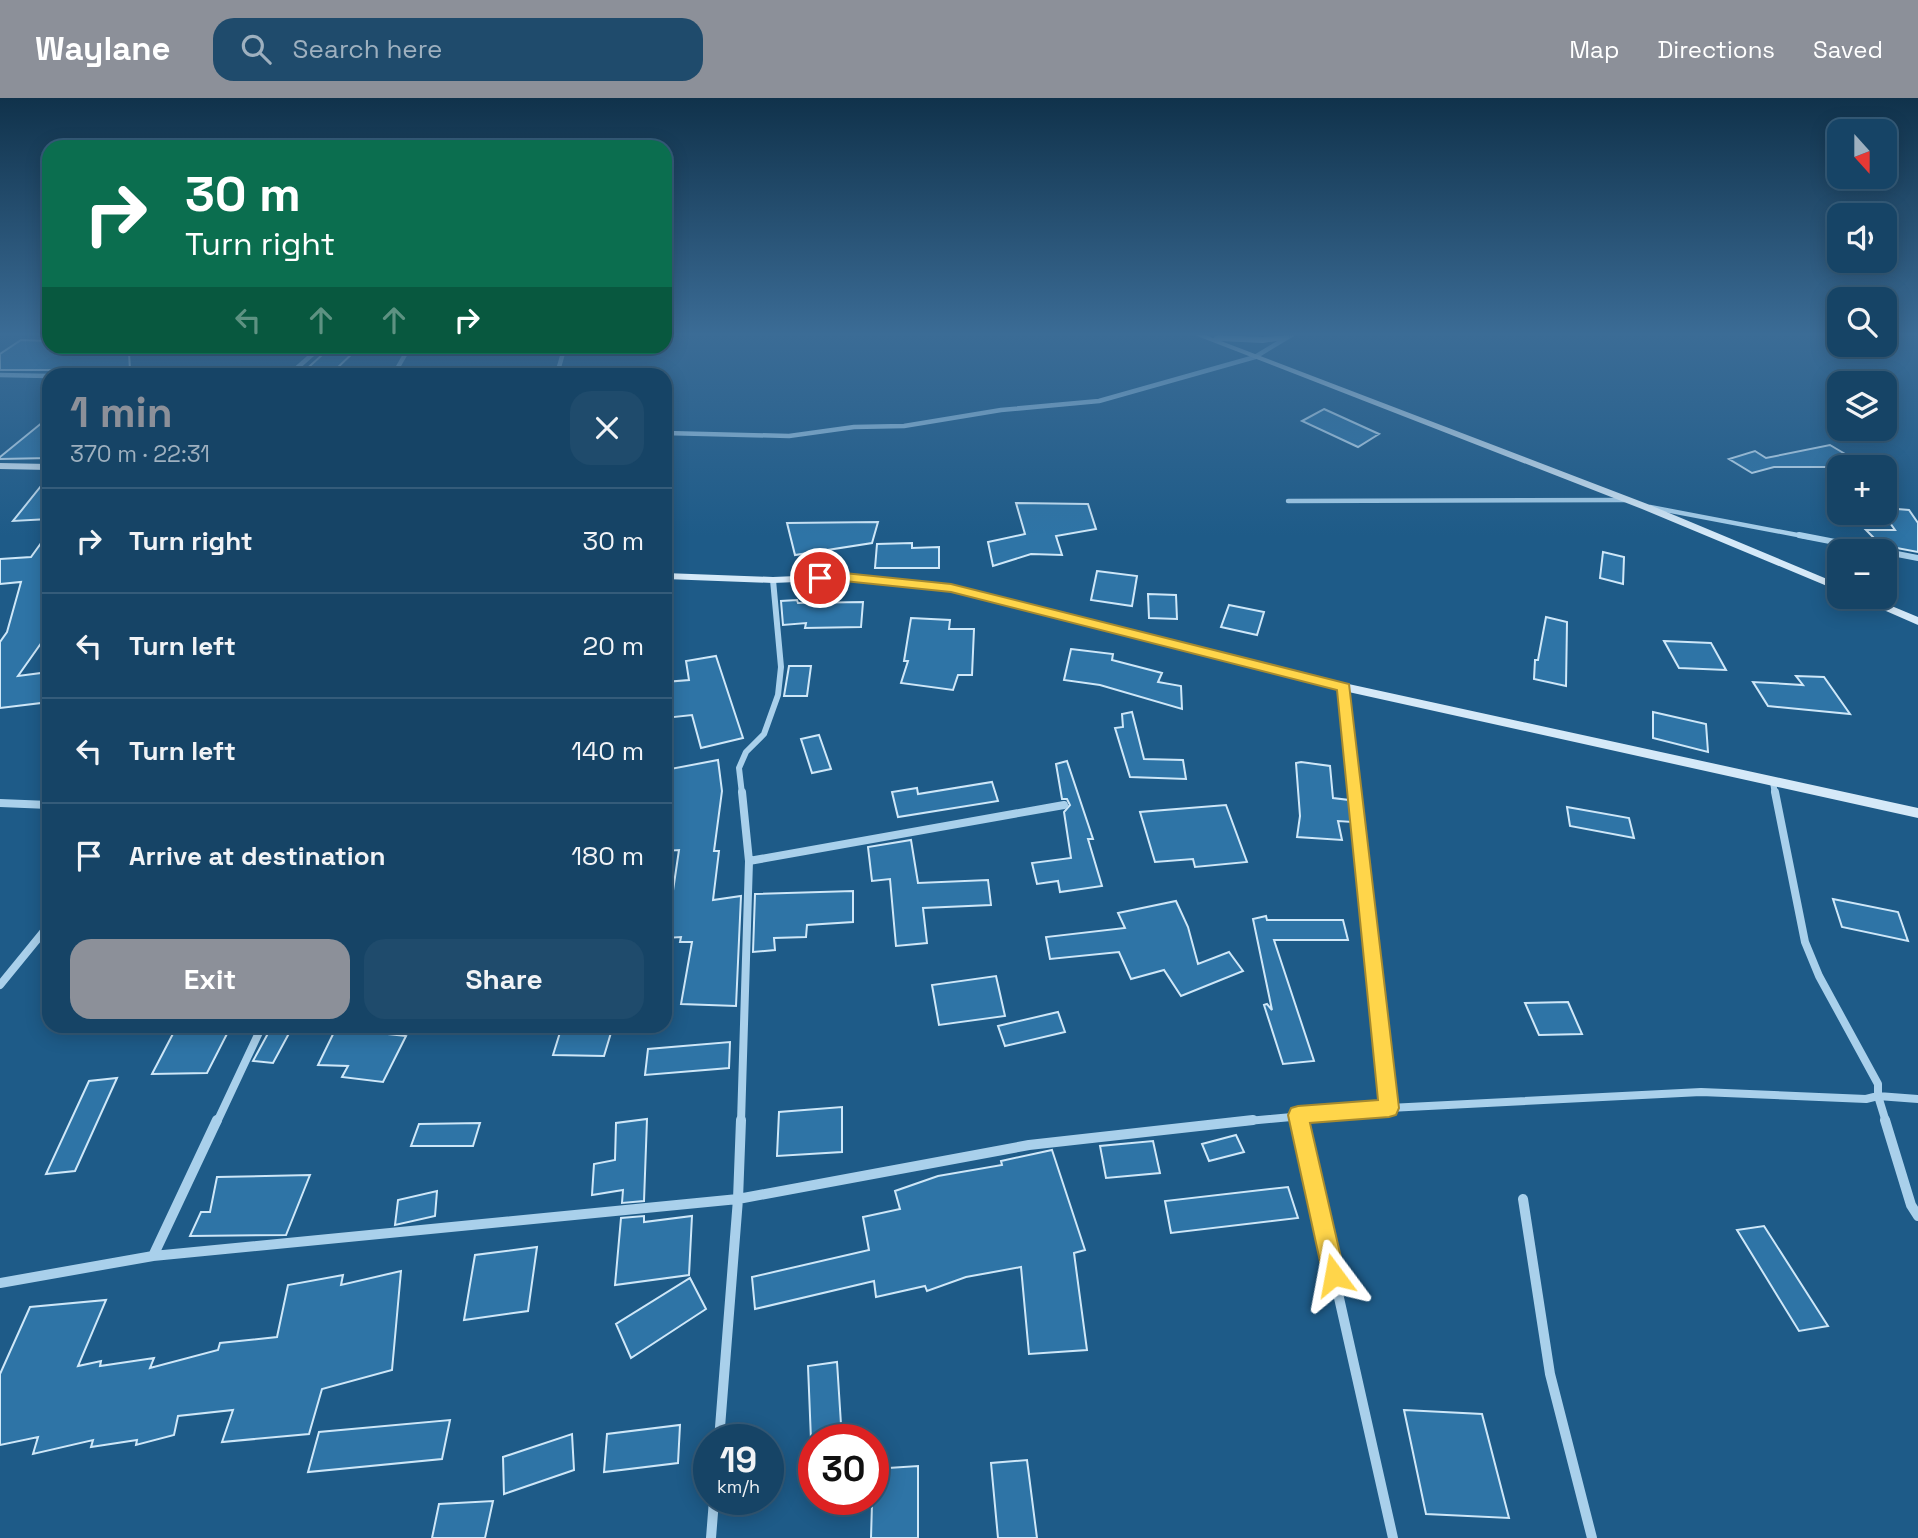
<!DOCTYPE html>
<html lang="en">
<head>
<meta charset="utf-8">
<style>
  :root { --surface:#164466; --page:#1f4b6c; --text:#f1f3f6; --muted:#9eb0bf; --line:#355c7a; --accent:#8c9099 }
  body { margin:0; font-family:"Space Grotesk",sans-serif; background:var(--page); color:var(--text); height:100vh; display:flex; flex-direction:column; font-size:26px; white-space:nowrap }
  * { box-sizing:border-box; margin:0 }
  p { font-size:23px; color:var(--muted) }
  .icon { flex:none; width:38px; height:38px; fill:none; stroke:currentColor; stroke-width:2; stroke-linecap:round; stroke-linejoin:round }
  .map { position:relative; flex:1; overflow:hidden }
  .panel { position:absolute; left:42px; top:270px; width:630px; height:665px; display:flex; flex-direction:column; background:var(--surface); border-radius:21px; box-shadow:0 4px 18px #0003,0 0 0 2px var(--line) }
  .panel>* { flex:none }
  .guide { position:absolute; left:42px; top:42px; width:630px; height:214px; border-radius:21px; box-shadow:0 4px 18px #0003,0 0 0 2px var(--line); background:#0b6e4f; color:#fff; overflow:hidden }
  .needle { width:46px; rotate:159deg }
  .buttons { position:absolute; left:1827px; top:21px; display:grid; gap:14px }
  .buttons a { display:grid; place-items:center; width:70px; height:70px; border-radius:14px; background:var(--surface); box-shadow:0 4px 18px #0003,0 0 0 2px var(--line); font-size:35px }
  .speed { position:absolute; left:693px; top:1326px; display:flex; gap:14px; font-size:35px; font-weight:700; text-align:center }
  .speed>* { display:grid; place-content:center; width:91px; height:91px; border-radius:50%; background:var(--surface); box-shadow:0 4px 18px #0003,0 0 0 2px var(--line); line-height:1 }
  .speed small { font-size:18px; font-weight:400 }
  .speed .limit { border:10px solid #d22; background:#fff; color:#111 }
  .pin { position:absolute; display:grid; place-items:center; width:60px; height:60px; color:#fff; margin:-30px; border:4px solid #fff; border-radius:50%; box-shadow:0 2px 7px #0007 }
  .me { position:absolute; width:77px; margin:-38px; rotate:347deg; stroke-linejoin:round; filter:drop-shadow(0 0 5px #0008) }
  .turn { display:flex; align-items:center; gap:24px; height:147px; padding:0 28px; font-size:32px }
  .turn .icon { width:91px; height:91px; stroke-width:2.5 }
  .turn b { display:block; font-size:49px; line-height:60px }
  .lanes { display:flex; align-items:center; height:66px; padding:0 28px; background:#0003; justify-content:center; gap:35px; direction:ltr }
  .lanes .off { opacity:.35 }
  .round { display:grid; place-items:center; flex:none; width:74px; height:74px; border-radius:21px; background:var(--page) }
  .head { display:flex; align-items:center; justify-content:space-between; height:119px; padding:0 28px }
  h1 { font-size:42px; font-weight:700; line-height:52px; color:var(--accent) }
  .action { display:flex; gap:14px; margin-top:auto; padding:14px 28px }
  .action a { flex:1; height:80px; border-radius:21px; background:var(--accent); color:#fff; font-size:28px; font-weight:700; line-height:80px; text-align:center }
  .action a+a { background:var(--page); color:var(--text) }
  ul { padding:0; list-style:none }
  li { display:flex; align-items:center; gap:21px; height:105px; padding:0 28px; border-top:2px solid var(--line) }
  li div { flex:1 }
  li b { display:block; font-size:26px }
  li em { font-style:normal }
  header { display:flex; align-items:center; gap:42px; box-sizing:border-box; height:98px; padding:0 35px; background:var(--accent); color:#fff }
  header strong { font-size:33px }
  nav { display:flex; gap:38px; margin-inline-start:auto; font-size:24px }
  .search { width:490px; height:63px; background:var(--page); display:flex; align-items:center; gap:18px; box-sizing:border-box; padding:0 24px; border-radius:21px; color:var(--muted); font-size:26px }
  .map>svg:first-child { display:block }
</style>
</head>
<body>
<header>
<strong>Waylane</strong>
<div class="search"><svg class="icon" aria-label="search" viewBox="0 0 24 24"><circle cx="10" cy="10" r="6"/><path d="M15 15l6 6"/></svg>Search here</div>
<nav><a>Map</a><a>Directions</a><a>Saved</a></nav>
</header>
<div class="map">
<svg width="1918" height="1440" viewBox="0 0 1918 1440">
  <rect width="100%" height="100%" fill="#1e5b88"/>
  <path fill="#2e74a6" stroke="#cee7f8" stroke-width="2" d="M 21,242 L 49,243 L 49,252 L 133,253 L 129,255 L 130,271 L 109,271 L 102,276 L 70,276 L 76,272 L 0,272 L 0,256 Z
    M 332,248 L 360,248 L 331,276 L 301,276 Z
    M 1324,311 L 1379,336 L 1358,349 L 1302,323 Z
    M 49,319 L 49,360 L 0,361 L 0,359 Z
    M 1830,347 L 1867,369 L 1774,369 L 1752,375 L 1729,361 L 1755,353 L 1766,360 Z
    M 49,378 L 49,421 L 13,423 Z
    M 1016,405 L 1088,406 L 1096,431 L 1056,438 L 1062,457 L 1031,456 L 993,468 L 988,444 L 1025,436 Z
    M 1885,410 L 1909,412 L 1918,425 L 1918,454 L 1881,447 L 1866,432 L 1895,432 L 1883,415 Z
    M 878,424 L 872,445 L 795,457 L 787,425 Z
    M 49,434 L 49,534 L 18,578 L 49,574 L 49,604 L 0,610 L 0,544 L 7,534 L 21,484 L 0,486 L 0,461 L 31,459 Z
    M 912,445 L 912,450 L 939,449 L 939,470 L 875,470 L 877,446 Z
    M 1603,454 L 1624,459 L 1623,486 L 1600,480 Z
    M 1097,473 L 1137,478 L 1132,508 L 1091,502 Z
    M 1148,496 L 1176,497 L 1177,521 L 1149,520 Z
    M 797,502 L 798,505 L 863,504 L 861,529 L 805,530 L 806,525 L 783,527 L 781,503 Z
    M 1229,507 L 1264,514 L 1257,537 L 1221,529 Z
    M 1546,519 L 1567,524 L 1566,588 L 1534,581 L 1535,562 L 1538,562 Z
    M 911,520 L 950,522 L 949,531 L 974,531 L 972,577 L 958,577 L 953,592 L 901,585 L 908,563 L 904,563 Z
    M 1664,543 L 1711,545 L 1726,572 L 1679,570 Z
    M 1071,551 L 1113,556 L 1112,562 L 1162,575 L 1158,584 L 1181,588 L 1182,611 L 1100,587 L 1064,582 Z
    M 716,558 L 743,640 L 701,650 L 692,617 L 665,620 L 665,584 L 689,582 L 686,563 Z
    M 789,568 L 811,568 L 807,598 L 784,598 Z
    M 1796,578 L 1824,579 L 1850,616 L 1768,608 L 1753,584 L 1803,587 Z
    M 1132,614 L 1144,661 L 1183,662 L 1186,681 L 1130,679 L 1115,630 L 1123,629 L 1122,616 Z
    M 1653,614 L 1706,626 L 1708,654 L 1653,640 Z
    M 819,637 L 831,671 L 812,675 L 801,641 Z
    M 718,662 L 722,693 L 714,753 L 719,753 L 713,802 L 741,798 L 736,908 L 681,906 L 692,844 L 680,844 L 681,839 L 666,840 L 679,752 L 665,753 L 665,672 Z
    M 1067,663 L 1093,741 L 1088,741 L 1102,788 L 1060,794 L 1058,783 L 1037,786 L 1032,765 L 1071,760 L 1064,714 L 1070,707 L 1067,701 L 1062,701 L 1056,666 Z
    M 1301,664 L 1330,668 L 1333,700 L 1349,702 L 1352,724 L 1338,723 L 1342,742 L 1297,739 L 1300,718 L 1296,665 Z
    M 992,684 L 998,703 L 898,719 L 892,694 L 917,690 L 918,696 Z
    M 1226,707 L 1247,764 L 1195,769 L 1193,761 L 1155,764 L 1140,714 Z
    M 1567,709 L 1629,720 L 1634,740 L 1570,728 Z
    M 911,742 L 918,785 L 988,782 L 991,807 L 923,810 L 927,845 L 896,848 L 890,781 L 872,783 L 868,749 Z
    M 853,793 L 853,824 L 807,827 L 806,839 L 774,840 L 775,852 L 753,854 L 755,796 Z
    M 1833,801 L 1898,814 L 1908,843 L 1842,829 Z
    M 1176,803 L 1188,829 L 1198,866 L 1229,854 L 1243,873 L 1181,898 L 1164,872 L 1131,881 L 1119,854 L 1050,861 L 1046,839 L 1125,830 L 1118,815 Z
    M 1266,818 L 1267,822 L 1343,822 L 1348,842 L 1274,842 L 1314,963 L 1283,966 L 1264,907 L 1267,906 L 1272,912 L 1253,821 Z
    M 996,878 L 1005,918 L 939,927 L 932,887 Z
    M 1568,904 L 1582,936 L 1539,937 L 1525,905 Z
    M 1058,914 L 1065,934 L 1005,948 L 998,928 Z
    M 177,928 L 231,928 L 207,975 L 152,976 Z
    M 272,928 L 293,928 L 273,965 L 253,963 Z
    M 337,928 L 361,928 L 359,933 L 406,938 L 383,984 L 342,979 L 348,968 L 318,967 Z
    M 562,928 L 613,928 L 604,958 L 553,957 Z
    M 730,944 L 729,970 L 645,977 L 648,951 Z
    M 117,980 L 75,1073 L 46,1076 L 89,983 Z
    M 842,1009 L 842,1054 L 777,1058 L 779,1014 Z
    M 647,1021 L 644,1103 L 622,1105 L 623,1092 L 592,1097 L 594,1066 L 615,1062 L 616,1025 Z
    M 480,1025 L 473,1048 L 411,1048 L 419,1026 Z
    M 1236,1037 L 1244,1054 L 1209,1063 L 1202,1046 Z
    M 1153,1043 L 1160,1075 L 1106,1080 L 1100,1048 Z
    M 1052,1052 L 1085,1152 L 1074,1155 L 1087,1252 L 1029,1256 L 1021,1169 L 966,1179 L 927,1193 L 925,1188 L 876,1199 L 874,1183 L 755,1211 L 752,1179 L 869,1152 L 863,1119 L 900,1111 L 895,1093 L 938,1078 L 1002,1067 L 1001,1063 Z
    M 310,1077 L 286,1137 L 190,1138 L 201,1114 L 210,1114 L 217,1079 Z
    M 1288,1089 L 1298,1120 L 1171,1135 L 1165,1103 Z
    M 437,1093 L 435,1118 L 395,1127 L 398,1102 Z
    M 644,1118 L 644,1124 L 692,1118 L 689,1177 L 615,1187 L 621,1120 Z
    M 1764,1128 L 1828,1228 L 1799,1233 L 1737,1132 Z
    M 537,1149 L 528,1213 L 464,1222 L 475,1157 Z
    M 401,1173 L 392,1272 L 322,1291 L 309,1336 L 222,1344 L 233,1312 L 178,1318 L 174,1337 L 136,1347 L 137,1342 L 91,1349 L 93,1342 L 33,1356 L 38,1339 L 0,1347 L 0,1276 L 30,1209 L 106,1202 L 78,1268 L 101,1263 L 100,1268 L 154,1260 L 150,1270 L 218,1252 L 220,1245 L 277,1239 L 288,1187 L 343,1177 L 341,1187 Z
    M 690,1180 L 706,1211 L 631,1260 L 616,1226 Z
    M 837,1264 L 842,1342 L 811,1342 L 808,1268 Z
    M 1404,1312 L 1482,1316 L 1509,1420 L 1426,1416 Z
    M 450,1322 L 442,1361 L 308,1374 L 319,1334 Z
    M 680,1327 L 678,1365 L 604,1374 L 607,1336 Z
    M 572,1336 L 574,1372 L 504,1396 L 503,1359 Z
    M 1027,1362 L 1037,1440 L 998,1440 L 991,1365 Z
    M 918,1368 L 918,1440 L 871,1440 L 873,1371 Z
    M 493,1403 L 485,1440 L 432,1440 L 439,1406 Z"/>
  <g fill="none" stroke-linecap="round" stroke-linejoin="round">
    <path stroke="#a9d0eb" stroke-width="4.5" d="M 290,276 L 322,248
      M 394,276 L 410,248
      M 557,276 L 565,248
      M 0,277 L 49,278
      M 665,335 L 789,338 L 854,329 L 904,328 L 1001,312 L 1099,303 L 1255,259 L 1293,236
      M 1288,403 L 1625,402
      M 1650,409 L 1808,439"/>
    <path stroke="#a9d0eb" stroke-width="6" d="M 1799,437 L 1918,460
      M 1344,589 L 1355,696
      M 1773,684 L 1775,696
      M 742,696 L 739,670 L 746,654 L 764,636 L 778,597 L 781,569 L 773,482"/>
    <path stroke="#a9d0eb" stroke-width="8" d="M 0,705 L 49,707
      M 749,763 L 1064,707
      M 0,887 L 49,827
      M 1389,1010 L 1701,994 L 1866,1001 L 1878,998 L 1878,986 L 1819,878 L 1805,844 L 1775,694
      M 1298,1017 L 1300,1024
      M 217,1024 L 262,928
      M 741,1024 L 749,763 L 742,694
      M 1237,1024 L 1389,1010 L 1355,694
      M 1886,1024 L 1878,998 L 1918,1001"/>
    <path stroke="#a9d0eb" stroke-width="10" d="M 741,1022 L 738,1101 L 1029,1047 L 1253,1022
      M 1299,1022 L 1393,1440
      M 1885,1022 L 1911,1107 L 1918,1118
      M 1523,1101 L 1550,1276 L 1592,1440
      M 153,1158 L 217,1022
      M 0,1185 L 153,1158 L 738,1101 L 719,1342
      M 711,1440 L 714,1402"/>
    <path fill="#d5e9f8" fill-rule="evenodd" d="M 1192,236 L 1204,236 L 1213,240 L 1217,237 L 1263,239 L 1289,237 L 1289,241 L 1263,245 L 1221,243 L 1650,407 L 1839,486 L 1839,493 L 1642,411 Z
      M 0,365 L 49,366 L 49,372 L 0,371 Z
      M 665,475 L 773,479 L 844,476 L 951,487 L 1344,585 L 1918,710 L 1918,720 L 1344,593 L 951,493 L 844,482 L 773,485 L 665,481 Z
      M 1854,499 L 1870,499 L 1918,519 L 1918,527 Z"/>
  </g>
  <linearGradient id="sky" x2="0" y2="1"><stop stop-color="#10324b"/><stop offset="0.54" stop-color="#3b6c96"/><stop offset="1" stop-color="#3b6c96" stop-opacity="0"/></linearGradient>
  <rect width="1918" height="438" fill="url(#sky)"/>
  <path fill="#ffd54a" stroke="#a68a30" stroke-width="2" d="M 844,475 L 951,486 L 1349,586 L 1399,1010 L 1396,1017 L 1389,1019 L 1310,1025 L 1345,1177 L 1342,1185 L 1334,1188 L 1326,1185 L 1323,1177 L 1288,1017 L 1291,1010 L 1298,1008 L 1378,1002 L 1337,592 L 951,494 L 844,483 L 820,484 L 814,480 L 820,476 Z"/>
</svg>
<div class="buttons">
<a><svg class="needle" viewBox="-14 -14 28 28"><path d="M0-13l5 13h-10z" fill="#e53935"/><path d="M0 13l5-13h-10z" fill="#9eb0bf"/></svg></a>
<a><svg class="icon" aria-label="sound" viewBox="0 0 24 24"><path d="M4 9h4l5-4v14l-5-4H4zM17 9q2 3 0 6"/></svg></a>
<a><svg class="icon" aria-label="search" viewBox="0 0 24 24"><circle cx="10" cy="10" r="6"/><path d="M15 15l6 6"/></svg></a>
<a><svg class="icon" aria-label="layers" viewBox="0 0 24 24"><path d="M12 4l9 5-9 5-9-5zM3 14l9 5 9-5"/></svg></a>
<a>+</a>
<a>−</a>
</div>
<div class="speed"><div>19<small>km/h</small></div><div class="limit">30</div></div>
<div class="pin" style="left:820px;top:480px;background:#d93025"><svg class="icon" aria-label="arrive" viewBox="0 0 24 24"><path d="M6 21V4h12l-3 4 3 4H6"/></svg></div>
<svg class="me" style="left:1334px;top:1177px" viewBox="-20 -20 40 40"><path d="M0-17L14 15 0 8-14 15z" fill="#ffd54a" stroke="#fff" stroke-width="4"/></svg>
<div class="guide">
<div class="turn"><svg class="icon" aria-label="right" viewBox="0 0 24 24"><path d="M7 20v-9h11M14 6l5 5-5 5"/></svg><div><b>30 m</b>Turn right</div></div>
<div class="lanes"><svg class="icon off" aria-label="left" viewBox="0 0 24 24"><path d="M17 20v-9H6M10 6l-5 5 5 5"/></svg><svg class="icon off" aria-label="ahead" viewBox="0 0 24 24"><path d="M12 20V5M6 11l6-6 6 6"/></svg><svg class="icon off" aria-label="ahead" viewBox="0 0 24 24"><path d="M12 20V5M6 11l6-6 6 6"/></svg><svg class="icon" aria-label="right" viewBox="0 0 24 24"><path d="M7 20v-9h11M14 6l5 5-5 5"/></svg></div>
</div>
<section class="panel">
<div class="head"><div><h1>1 min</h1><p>370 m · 22:31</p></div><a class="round"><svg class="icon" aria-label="close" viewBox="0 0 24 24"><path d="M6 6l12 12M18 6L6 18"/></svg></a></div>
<ul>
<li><svg class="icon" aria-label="right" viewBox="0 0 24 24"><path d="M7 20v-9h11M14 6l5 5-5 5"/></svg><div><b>Turn right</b></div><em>30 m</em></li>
<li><svg class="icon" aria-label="left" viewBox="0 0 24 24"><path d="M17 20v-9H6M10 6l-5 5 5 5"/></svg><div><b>Turn left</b></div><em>20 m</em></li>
<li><svg class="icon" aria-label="left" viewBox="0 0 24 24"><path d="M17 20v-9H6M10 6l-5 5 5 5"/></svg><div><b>Turn left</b></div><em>140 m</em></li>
<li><svg class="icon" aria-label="arrive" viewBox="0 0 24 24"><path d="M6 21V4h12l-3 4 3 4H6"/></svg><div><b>Arrive at destination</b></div><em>180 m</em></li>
</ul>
<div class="action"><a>Exit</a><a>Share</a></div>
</section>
</div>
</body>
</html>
